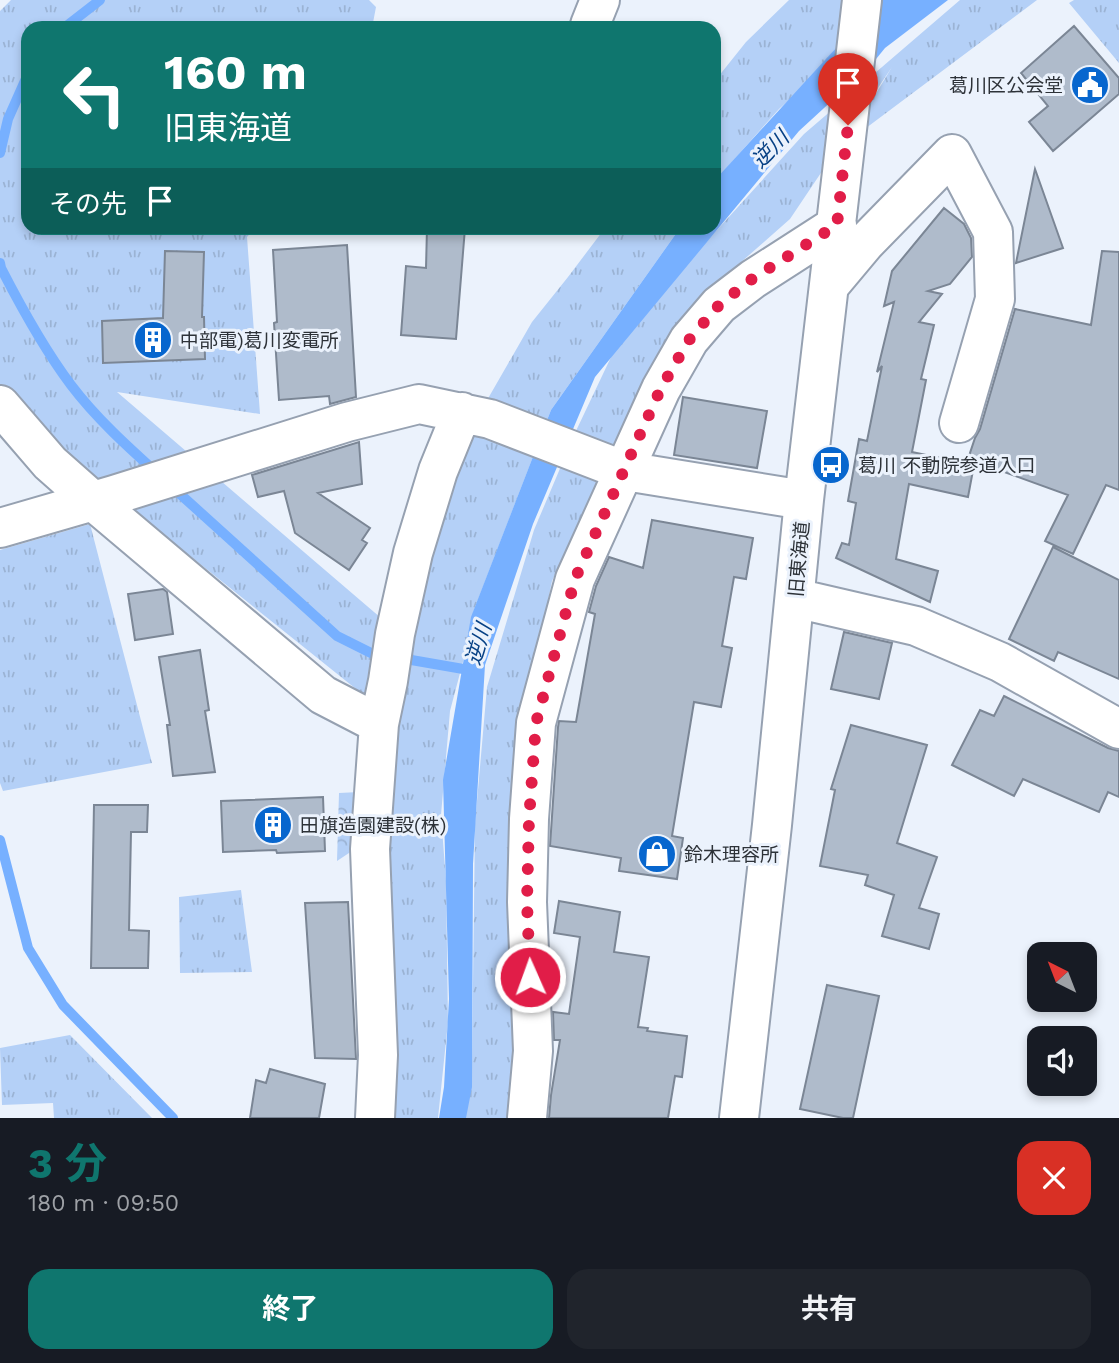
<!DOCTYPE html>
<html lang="ja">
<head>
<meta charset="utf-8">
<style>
  :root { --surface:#171b24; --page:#20242c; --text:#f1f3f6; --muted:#9ea1a6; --accent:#0f766e }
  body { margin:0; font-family:"Work Sans","Noto Sans JP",sans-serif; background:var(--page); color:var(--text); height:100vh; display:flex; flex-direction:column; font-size:26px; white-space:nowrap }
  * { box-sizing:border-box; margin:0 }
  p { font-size:23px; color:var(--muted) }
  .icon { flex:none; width:38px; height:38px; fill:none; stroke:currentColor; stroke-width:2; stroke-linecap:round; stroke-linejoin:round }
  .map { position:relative; height:1118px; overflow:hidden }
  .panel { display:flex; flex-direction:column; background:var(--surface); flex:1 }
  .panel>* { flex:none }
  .hud { position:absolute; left:21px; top:21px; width:700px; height:214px; border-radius:21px; box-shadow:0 4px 10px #0003; background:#0f766e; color:#fff; overflow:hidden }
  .needle { width:46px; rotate:318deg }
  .fabs { position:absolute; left:1027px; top:942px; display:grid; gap:14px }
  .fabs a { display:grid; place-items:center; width:70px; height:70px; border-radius:14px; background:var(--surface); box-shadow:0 4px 10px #0003; font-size:35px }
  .pin { position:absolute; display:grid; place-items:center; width:60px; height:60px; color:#fff; margin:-72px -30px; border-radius:50% 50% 50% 0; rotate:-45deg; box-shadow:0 0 7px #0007 }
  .pin .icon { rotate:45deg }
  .me { position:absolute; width:77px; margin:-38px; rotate:358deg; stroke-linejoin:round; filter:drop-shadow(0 0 5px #0008) }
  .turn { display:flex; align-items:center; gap:24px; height:147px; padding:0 28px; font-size:32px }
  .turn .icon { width:91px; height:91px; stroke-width:2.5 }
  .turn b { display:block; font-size:49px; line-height:60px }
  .then { display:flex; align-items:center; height:66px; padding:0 28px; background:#0003; gap:14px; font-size:26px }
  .round { display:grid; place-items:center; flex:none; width:74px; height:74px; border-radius:21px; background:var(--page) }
  .summary { display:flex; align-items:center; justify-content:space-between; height:119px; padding:0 28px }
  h1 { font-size:42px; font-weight:700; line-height:52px; color:var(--accent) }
  .primary-button { display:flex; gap:14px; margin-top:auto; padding:14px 28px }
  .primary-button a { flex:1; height:80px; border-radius:21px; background:var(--accent); color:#fff; font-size:28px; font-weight:700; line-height:80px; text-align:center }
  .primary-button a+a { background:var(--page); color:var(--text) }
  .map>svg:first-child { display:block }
</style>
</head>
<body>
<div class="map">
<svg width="1119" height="1118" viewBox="0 0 1119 1118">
  <defs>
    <pattern id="grass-tufts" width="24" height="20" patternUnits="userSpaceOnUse" patternTransform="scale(1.75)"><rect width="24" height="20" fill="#b4d0f7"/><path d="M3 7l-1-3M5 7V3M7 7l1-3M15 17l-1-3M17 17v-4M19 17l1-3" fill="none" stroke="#9bb3d4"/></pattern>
    <pattern id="forest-crowns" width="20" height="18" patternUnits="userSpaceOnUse" patternTransform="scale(1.75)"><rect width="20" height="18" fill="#b4d0f7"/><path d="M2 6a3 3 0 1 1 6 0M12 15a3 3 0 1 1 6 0" fill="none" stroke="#9bb3d4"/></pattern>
  </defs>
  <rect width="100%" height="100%" fill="#ebf2fc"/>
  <path fill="url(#grass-tufts)" d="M 11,0 L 369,0 L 376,7 L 372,28 L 28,28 L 28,228 L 255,228 L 247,237 L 260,414 L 117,392 L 381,618 L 381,709 L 114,495 L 25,434 L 0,385 L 0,11 Z
    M 789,0 L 876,0 L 831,54 L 808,83 L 779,109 L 714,182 L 714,82 L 746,42 Z
    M 960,0 L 1037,0 L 846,143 L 892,67 L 790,219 L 740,263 L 670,336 L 613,449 L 552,581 L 513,773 L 529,1035 L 526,1118 L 465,1118 L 472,1063 L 475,824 L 487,687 L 534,530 L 575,433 L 621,336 L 804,134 Z
    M 1074,0 L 1119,0 L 1119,63 L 1069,3 Z
    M 605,228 L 680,228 L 551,410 L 474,610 L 464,658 L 450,711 L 441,815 L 446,881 L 448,1022 L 438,1118 L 389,1118 L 385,804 L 408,647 L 452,466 L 490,395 L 532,322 L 568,277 Z
    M 90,524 L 152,763 L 3,791 L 0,783 L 0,550 Z
    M 241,890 L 252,972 L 180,973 L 179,897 Z
    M 70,1035 L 152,1118 L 54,1118 L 53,1103 L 2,1105 L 0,1048 Z"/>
  <path fill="url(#forest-crowns)" d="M 359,792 L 355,849 L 337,861 L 339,793 Z"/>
  <path fill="#77b0ff" d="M 880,0 L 948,0 L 885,48 L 872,64 L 799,131 L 595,377 L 533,524 L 485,665 L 473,864 L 472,1087 L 466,1118 L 439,1118 L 444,1087 L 449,999 L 443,780 L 471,617 L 551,410 L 680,228 L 714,228 L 714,181 Z"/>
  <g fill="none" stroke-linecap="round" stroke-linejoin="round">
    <path stroke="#77b0ff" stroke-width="10" d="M 64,28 L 100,0
      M 0,153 L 8,119 L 28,74
      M 0,263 L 1,268 C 21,307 44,349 71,385 C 96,418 127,446 158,474
      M 170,485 L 337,636 L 371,653 L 469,670
      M 0,840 L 28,948 L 63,1005 L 173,1118"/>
  </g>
  <path fill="#afbbcb" stroke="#7b8695" stroke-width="2" d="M 1074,26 L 1119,78 L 1119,94 L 1053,151 L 1029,122 L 1048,106 L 1021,73 Z
    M 1035,169 L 1063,248 L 1016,263 Z
    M 944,208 L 964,224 L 971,238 L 972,257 L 950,284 L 928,291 L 942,294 L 919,322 L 934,325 L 921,379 L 926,380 L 912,452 L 974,465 L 968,497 L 909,484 L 896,559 L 938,571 L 930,602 L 836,558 L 842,543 L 849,545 L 856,503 L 848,501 L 859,439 L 867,441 L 882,366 L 877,372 L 894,302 L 884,306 L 892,271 Z
    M 427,228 L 465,228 L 456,339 L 401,335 L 406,266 L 426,268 Z
    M 347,245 L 356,397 L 330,404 L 329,396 L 279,400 L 274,323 L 277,322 L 273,250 Z
    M 165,251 L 204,252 L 202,317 L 204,317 L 205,359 L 103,363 L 102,321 L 163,318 Z
    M 1102,251 L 1119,252 L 1119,490 L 1106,485 L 1073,554 L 1045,541 L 1068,495 L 968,459 L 975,438 L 980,429 L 1015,309 L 1091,325 Z
    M 683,397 L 767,411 L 757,468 L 674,455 Z
    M 359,442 L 362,484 L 318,493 L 370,528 L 362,540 L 367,543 L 349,570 L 295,533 L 284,491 L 258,497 L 252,475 Z
    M 652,520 L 753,538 L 746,579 L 734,577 L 722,646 L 732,648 L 721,707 L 694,702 L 672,836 L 683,838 L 677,879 L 619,871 L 621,858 L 550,846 L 558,727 L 559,721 L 576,722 L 595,614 L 589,612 L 596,586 L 609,557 L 643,568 Z
    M 1053,547 L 1119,580 L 1119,679 L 1058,652 L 1054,661 L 1009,639 Z
    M 163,589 L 167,592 L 173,634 L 135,640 L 128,594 Z
    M 844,632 L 892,643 L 879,699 L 831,689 Z
    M 200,650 L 209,710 L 205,711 L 215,772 L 173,776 L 167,725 L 170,725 L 159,657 Z
    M 1004,696 L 1108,748 L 1119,751 L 1119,797 L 1108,792 L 1099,812 L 1023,779 L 1014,796 L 952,765 L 980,710 L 994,716 Z
    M 851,725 L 927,745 L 897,843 L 937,857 L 919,908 L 939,914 L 929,949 L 882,936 L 894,895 L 865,885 L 868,875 L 820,866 L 835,790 L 831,789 Z
    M 323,797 L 325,851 L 277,853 L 276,850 L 223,852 L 221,801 Z
    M 94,805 L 148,805 L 147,832 L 131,832 L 129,930 L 149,931 L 148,968 L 91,968 Z
    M 559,901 L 620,912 L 614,952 L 649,957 L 638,1027 L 648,1028 L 647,1031 L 687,1036 L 682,1077 L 675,1076 L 668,1118 L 549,1118 L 551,1095 L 560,1040 L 554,1040 L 553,1012 L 569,1014 L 580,937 L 554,933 Z
    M 348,902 L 356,1059 L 315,1058 L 305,903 Z
    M 827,985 L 879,996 L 853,1118 L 843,1118 L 800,1109 Z
    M 270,1069 L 325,1084 L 319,1118 L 250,1118 L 256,1080 L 266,1083 Z"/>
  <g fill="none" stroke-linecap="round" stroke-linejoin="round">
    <defs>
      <path id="minor" d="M 590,25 L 600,0
        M 829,286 L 865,243 L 952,154 L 993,232 L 995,299 L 959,423
        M 0,405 L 50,463 L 93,501 L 323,695 L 379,724
        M 0,528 L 114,495 L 347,422 L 419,404 L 490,419 L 625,471 L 804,500
        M 795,598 L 916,626 L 1000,662 L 1119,729
        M 375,1118 L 378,1055 L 370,849 L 379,724 L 388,681 L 395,634 L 413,553 L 438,471 L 462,412
        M 527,1118 L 533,1051 L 527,902 L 529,819 L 536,723 L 575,579 L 661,389 L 689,340 L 719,305 L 753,279 L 837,225
        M 739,1118 L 772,825 L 804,500 L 862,0"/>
    </defs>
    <use href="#minor" stroke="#96a1b1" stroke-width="42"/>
    <use href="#minor" stroke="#fff" stroke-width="38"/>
  </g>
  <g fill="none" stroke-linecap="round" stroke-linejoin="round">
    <path stroke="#e11d48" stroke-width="12" stroke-dasharray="0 21.6" d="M 530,977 L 527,902 L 529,819 L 536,723 L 575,579 L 661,388 L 689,340 L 719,305 L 752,279 L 837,225 L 848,125"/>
  </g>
  <defs>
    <symbol id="civic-disc" viewBox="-11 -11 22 22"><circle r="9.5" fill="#0766ce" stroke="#ebf2fc"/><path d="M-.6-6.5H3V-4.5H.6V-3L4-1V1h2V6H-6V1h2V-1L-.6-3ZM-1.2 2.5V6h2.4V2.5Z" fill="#fff"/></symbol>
    <symbol id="building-disc" viewBox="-11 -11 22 22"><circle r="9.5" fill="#0766ce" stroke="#ebf2fc"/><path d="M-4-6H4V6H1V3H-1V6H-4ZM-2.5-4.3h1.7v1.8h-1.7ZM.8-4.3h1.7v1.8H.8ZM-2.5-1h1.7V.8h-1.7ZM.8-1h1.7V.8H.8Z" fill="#fff"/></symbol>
    <symbol id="bus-disc" viewBox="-11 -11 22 22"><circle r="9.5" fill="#0766ce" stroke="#ebf2fc"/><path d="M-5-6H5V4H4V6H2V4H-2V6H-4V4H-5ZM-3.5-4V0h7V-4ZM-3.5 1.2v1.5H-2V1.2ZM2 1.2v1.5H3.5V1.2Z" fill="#fff"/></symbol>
    <symbol id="shop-disc" viewBox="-11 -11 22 22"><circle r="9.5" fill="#0766ce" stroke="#ebf2fc"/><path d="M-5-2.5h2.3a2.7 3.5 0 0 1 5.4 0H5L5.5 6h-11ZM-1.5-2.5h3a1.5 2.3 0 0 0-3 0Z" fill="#fff"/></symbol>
  </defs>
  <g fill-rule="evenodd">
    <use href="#civic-disc" x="1068" y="63" width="44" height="44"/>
    <use href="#building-disc" x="131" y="318" width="44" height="44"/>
    <use href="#bus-disc" x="809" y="443" width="44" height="44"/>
    <use href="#building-disc" x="251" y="803" width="44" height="44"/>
    <use href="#shop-disc" x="635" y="832" width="44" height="44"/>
  </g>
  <g text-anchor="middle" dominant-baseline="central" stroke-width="6" stroke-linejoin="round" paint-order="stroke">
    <g font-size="19" fill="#2d3238" stroke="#ebf2fc" text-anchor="start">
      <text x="1063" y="85" text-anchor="end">葛川区公会堂</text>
      <text x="180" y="340">中部電)葛川変電所</text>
      <text x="858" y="465">葛川 不動院参道入口</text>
      <text x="300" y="825">田旗造園建設(株)</text>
      <text x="684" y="854">鈴木理容所</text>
    </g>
    <g font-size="19" fill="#2d3238" stroke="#ebf2fc">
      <text transform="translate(799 559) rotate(-85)">旧東海道</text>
    </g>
    <g font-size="21" font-style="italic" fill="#074185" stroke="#ebf2fc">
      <text transform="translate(770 149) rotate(-46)">逆川</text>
      <text transform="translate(478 644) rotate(-73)">逆川</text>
    </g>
  </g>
</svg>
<div class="fabs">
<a><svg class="needle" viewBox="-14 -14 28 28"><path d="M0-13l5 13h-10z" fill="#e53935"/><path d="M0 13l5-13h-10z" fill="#9ea1a6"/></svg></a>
<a><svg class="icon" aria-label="sound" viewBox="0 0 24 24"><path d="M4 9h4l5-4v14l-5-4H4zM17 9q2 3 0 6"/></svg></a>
</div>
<div class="pin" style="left:848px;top:125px;background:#d93025"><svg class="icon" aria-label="arrive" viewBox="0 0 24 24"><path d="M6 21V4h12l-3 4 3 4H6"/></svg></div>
<svg class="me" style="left:530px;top:977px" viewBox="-20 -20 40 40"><circle r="17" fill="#e11d48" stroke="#fff" stroke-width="3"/><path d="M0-11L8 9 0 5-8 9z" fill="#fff"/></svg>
<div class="hud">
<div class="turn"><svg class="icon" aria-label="left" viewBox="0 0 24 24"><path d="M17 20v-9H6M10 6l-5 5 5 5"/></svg><div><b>160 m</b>旧東海道</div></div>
<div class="then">その先<svg class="icon" aria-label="arrive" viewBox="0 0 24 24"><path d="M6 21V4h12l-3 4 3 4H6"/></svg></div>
</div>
</div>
<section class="panel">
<div class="summary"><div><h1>3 分</h1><p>180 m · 09:50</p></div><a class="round" style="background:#d93025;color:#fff"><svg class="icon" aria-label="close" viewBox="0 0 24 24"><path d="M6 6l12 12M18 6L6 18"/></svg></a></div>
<div class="primary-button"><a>終了</a><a>共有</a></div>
</section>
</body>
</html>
